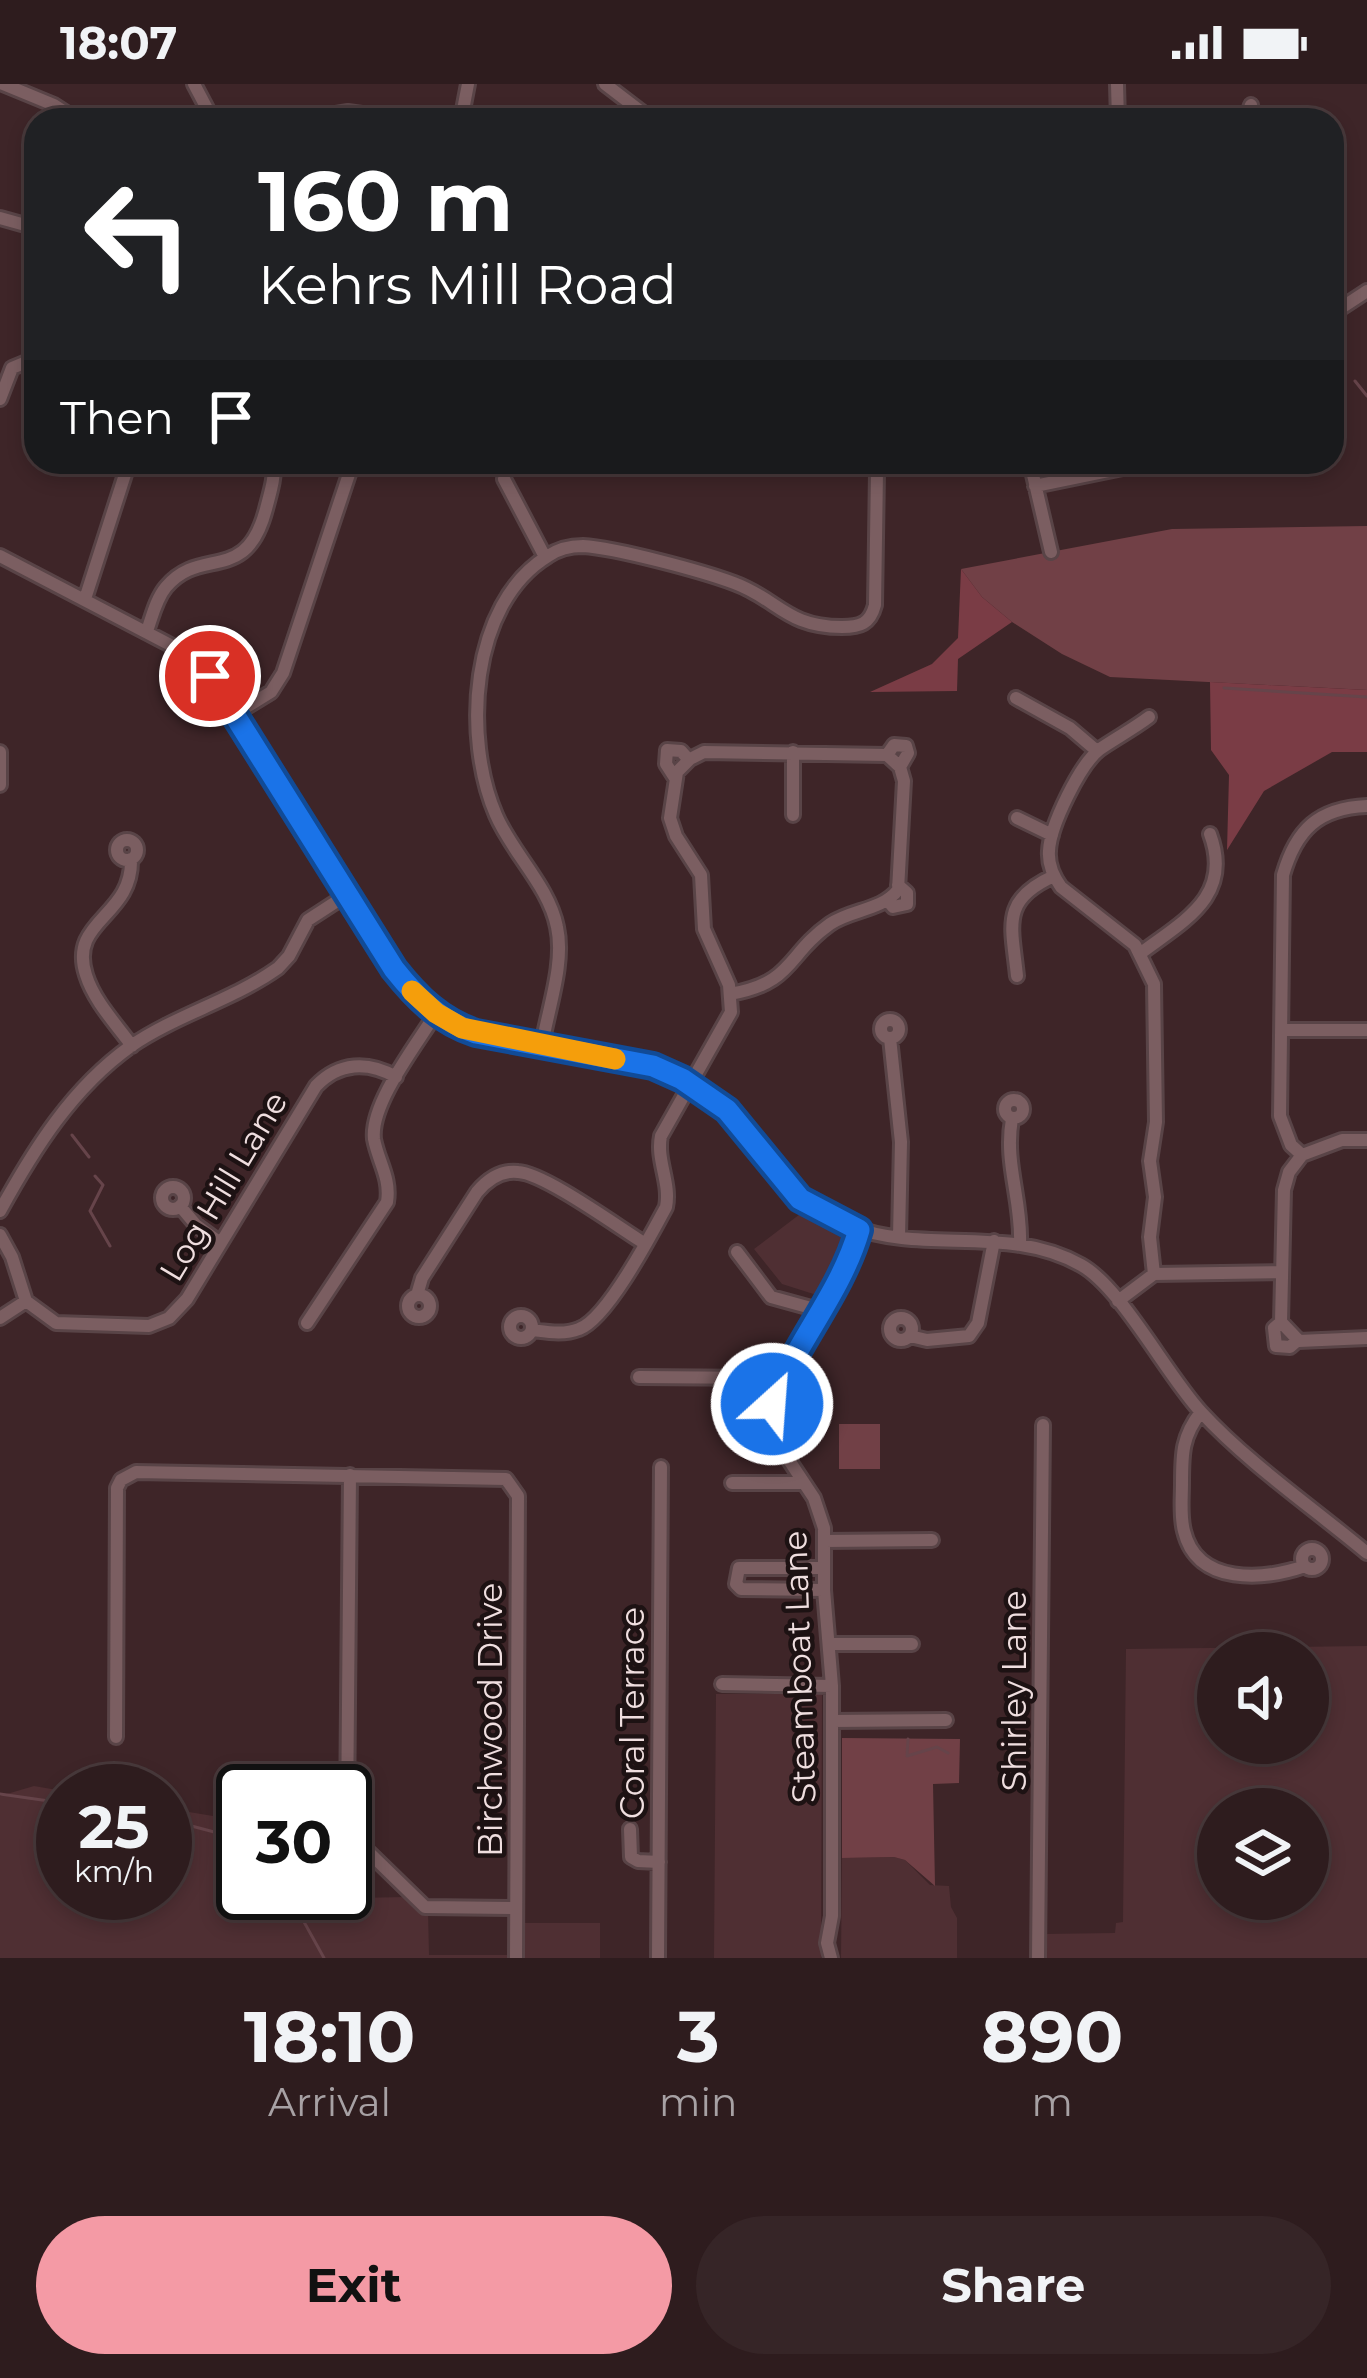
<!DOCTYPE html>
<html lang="en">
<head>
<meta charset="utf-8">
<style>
  :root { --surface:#2e1c1e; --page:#362527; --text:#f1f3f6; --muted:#a7a1a4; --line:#493a3c; --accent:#f49aa5 }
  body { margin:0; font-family:Montserrat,sans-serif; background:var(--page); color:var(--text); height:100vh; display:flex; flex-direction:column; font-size:45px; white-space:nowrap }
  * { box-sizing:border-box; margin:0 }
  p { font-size:39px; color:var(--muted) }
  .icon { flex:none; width:66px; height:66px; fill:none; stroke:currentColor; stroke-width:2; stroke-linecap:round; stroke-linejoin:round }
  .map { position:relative; height:1874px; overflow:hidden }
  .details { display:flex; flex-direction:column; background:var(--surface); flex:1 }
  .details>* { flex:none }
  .banner { position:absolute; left:24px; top:24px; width:1320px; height:366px; border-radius:36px; box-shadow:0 6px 18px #0003,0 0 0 3px var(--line); background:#202124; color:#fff; overflow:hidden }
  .buttons { position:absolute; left:1197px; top:1548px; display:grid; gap:24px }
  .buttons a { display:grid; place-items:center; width:132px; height:132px; border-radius:50%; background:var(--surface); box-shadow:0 6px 18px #0003,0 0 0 3px var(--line); font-size:60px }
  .speed { position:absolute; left:36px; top:1680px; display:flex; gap:24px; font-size:60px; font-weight:700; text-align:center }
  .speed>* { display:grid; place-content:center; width:156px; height:156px; border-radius:50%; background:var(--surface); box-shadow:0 6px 18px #0003,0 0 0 3px var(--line); line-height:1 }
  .speed small { font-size:30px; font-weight:400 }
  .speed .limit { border:6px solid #111; border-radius:18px; background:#fff; color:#111 }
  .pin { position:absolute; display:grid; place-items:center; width:102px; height:102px; color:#fff; margin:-51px; border:6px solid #fff; border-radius:50%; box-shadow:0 3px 12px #0007 }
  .me { position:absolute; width:132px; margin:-66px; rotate:26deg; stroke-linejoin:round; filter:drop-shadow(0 0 9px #0008) }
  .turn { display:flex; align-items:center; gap:42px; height:252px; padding:0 36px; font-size:54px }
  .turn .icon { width:156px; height:156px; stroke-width:2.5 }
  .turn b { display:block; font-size:84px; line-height:102px }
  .then { display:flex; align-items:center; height:114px; padding:0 36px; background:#0003; gap:24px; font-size:45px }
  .eta { display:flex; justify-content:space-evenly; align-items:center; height:204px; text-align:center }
  .eta b { font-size:72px; font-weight:700; line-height:84px }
  .cta { display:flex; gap:24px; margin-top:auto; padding:24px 36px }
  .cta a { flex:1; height:138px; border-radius:72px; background:var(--accent); color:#111; font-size:48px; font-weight:700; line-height:138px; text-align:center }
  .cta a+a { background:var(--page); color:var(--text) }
  .status { display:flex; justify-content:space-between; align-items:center; height:84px; padding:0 60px; background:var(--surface); direction:ltr }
  .status svg { height:33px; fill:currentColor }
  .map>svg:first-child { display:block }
</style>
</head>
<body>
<div class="status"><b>18:07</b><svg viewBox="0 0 49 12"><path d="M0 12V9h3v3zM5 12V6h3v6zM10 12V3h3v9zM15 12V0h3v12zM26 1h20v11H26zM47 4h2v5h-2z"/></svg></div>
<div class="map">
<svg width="1367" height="1874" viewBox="0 0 1367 1874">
  <rect width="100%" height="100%" fill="#3e2528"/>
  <path fill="#4f2f33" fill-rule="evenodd" d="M 804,1127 L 847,1153 L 835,1195 L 823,1213 L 782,1200 L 754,1165 Z
    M 1367,1562 L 1367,1874 L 1044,1874 L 1044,1850 L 1115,1849 L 1116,1839 L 1123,1838 L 1126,1565 ZM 1218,1569 L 1308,1569 L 1308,1659 L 1218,1659 ZM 1218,1725 L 1308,1725 L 1308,1815 L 1218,1815 Z
    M 716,1610 L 822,1610 L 821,1874 L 714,1874 Z
    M 34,1702 L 63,1707 L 63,1809 L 165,1809 L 165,1724 L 243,1737 L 243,1809 L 297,1809 L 305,1815 L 406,1813 L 418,1824 L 428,1827 L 429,1871 L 511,1871 L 511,1874 L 0,1874 L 0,1712 Z
    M 894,1773 L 905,1776 L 930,1801 L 949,1802 L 951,1823 L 957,1834 L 957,1874 L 841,1874 L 842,1774 Z
    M 521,1839 L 600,1839 L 600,1874 L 521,1874 Z"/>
  <path fill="#714046" d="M 1367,442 L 1367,606 L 1110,593 L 1062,570 L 1012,538 L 982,513 L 961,485 L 1172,445 Z
    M 839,1340 L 880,1340 L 880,1385 L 839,1385 Z
    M 842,1654 L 960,1655 L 959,1699 L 933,1700 L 935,1802 L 905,1776 L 894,1773 L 842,1774 Z"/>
  <path fill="#7a3c45" d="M 961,485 L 982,513 L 1012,538 L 958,575 L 957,607 L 870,608 L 932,580 L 958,554 Z
    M 1210,598 L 1367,606 L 1367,668 L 1332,668 L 1264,707 L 1227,766 L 1229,691 L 1211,666 Z"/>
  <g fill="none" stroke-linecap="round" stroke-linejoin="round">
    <path stroke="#66444a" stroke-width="3" d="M 1355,297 L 1367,312
      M 1224,604 L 1367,613
      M 72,1051 L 89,1073
      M 95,1092 L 103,1101 L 90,1127 L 110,1162
      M 908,1655 L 907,1672 L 937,1663 L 948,1669
      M 0,1710 L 63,1719
      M 165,1735 L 218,1749 L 243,1764
      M 288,1809 L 324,1874"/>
    <defs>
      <path id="minor" d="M 3,0 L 54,21 L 77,36
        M 194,0 L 213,36
        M 605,0 L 652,36
        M 1117,0 L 1118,36
        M 300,36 L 348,28 L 403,36
        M 457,36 L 463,26 L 468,0
        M 855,36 L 862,33 L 870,36
        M 1246,36 L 1251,21
        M 0,134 L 36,144
        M 1332,230 L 1367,207
        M 0,315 L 12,284 L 36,274
        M 1030,378 L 1051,468
        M 504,395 L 545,473
        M 1035,402 L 1152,378
        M 0,472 L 180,566 L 210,592 C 255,660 298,730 341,799 C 363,835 383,874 411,906 C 424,921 442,936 461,944 C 533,973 622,958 690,999 C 757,1040 770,1111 850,1142 C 924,1171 1009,1140 1081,1181 C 1121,1203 1166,1290 1201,1328 C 1249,1380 1312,1423 1367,1469
        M 85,515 L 129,378
        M 147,547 C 152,533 156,515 166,503 C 201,461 246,502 266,425 C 270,409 275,395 274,378
        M 1016,614 L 1070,644 L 1097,667
        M 235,630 L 271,608 L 283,589 L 353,378
        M 1149,633 C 1133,645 1116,654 1100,665 C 1080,680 1050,742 1049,767 C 1048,780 1053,792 1061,803 L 1135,861 L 1154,900 L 1156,1038 L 1150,1077 L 1155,1113 L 1150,1153 L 1154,1190
        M 0,668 L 0,701
        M 887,671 L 894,661 L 906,662 L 908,669 L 900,683
        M 675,694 L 666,680 L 667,666 L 681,667 L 689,676
        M 1367,722 C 1318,724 1296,746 1283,791 L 1280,1032 L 1291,1061 L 1302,1071 L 1289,1088 L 1284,1106 L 1281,1238 L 1299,1257 L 1367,1254
        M 793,731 L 793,668
        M 1017,734 L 1052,751
        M117 766a10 10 0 1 1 20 0a10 10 0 1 1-20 0Z
        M 131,775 C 133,833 68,836 86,891 C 94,917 116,940 132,962
        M 888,817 L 893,823 L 907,820 L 907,809 L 898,801
        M 1141,869 C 1185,836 1233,812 1210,750
        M 1017,892 C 1012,842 1000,816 1054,792
        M881 945a9 9 0 1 1 18 0a9 9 0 1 1-18 0Z
        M 1282,946 L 1367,946
        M 890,954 L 901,1058 L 899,1153
        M 542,961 C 548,925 565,879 557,843 C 549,802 512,769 496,731 C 463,655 469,520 548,472 C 558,465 571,462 583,462 C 616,464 702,487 734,499 C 778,515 786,543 842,543 C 860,543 870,540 875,521 L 877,388 L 873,378
        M1005 1025a9 9 0 1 1 18 0a9 9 0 1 1-18 0Z
        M 1012,1035 C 1004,1079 1022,1116 1020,1160
        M 1302,1071 L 1342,1056 L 1367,1056
        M162 1114a11 11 0 1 1 22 0a11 11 0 1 1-22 0Z
        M 180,1122 L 196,1141 L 219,1158
        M 0,1127 C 34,1065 72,1004 131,962 C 176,931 233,916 278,884 L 289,872 L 308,836 L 348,810
        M 0,1151 L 12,1173 L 26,1217 L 56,1239 L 149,1242 L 169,1234 L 187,1215 L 316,1002 C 339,978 368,977 396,993
        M 737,1168 L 771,1213 L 822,1227
        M 1154,1190 L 1280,1188
        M 417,1211 L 422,1194 L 477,1108 C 488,1095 501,1086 518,1088 C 544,1089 618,1143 644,1159
        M408 1222a11 11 0 1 1 22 0a11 11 0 1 1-22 0Z
        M 1118,1217 L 1154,1190
        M510 1243a11 11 0 1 1 22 0a11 11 0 1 1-22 0Z
        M 0,1234 L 26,1217
        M890 1245a11 11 0 1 1 22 0a11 11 0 1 1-22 0Z
        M 1281,1238 L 1274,1244 L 1276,1262 L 1290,1263 L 1298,1256
        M 307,1239 L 387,1118 C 391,1094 378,1077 374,1055 C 370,1019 418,959 436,929
        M 532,1246 C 548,1248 564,1251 579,1245 C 607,1235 651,1151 666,1123 C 671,1099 656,1076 661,1052 L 731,928 L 729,901 L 704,845 L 701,791 L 676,752 L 670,734 L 677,688 L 690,675 L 704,668 L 887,671 L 900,683 L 904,697 L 898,806 C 881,827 852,825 830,840 C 786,871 794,899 730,910
        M 910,1252 L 927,1256 L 969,1252 L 978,1239 L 994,1157
        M 639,1293 L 781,1294
        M 1201,1328 C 1182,1352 1182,1370 1182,1399 C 1182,1415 1180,1432 1184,1447 C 1197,1502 1264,1496 1305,1482
        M 350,1391 L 347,1735 L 352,1752 L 425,1823 L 516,1824
        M 732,1399 L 804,1399
        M 824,1457 L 932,1456
        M1302 1475a10 10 0 1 1 20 0a10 10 0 1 1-20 0Z
        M 824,1484 L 739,1484 L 736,1500 L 741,1505 L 824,1506
        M 829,1560 L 912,1560
        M 722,1600 L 832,1602
        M 832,1637 L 946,1636
        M 116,1653 L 117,1404 L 121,1396 L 136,1388 L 506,1395 L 518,1412 L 516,1874
        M 630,1745 L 631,1773 L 638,1777 L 659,1778
        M 658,1874 L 661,1383
        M 831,1874 L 827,1859 L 832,1832 L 832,1602 L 824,1506 L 824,1444 L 814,1414 L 775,1355 L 770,1329 L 781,1294 L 847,1181 L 859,1146
        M 1038,1874 L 1043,1341"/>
    </defs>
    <use href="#minor" stroke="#594447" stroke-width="18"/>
    <use href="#minor" stroke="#7b5e61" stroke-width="12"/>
  </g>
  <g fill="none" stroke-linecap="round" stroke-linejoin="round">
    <defs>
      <path id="route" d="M 210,592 L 394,885 C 417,914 440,937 476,949 L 653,982 L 682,995 L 727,1026 L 800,1115 L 859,1146 C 841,1209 795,1259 772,1320"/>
    </defs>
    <use href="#route" stroke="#114b97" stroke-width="30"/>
    <use href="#route" stroke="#1a73e8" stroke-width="21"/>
    <path stroke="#f59e0b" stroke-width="21" d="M 412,907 L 436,929 L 462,944 L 615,975"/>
  </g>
  <g text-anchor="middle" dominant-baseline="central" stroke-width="9" stroke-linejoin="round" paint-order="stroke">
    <g font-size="33" fill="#efdedf" stroke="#1d1213">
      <text transform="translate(223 1102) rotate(-59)">Log Hill Lane</text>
      <text transform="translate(799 1583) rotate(-92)">Steamboat Lane</text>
      <text transform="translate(1014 1607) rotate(-90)">Shirley Lane</text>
      <text transform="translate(632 1629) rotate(-90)">Coral Terrace</text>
      <text transform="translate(490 1636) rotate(-90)">Birchwood Drive</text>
    </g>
  </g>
</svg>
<div class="buttons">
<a><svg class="icon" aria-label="sound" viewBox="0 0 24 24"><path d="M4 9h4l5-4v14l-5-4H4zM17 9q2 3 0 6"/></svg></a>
<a><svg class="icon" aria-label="layers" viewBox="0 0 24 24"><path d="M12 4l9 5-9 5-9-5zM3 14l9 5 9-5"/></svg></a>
</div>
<div class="speed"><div>25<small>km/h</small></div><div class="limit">30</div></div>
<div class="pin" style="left:210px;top:592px;background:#d93025"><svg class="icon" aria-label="arrive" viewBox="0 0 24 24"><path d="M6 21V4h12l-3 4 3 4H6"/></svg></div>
<svg class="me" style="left:772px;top:1320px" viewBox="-20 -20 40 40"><circle r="17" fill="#1a73e8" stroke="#fff" stroke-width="3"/><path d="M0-11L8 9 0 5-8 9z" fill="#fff"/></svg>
<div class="banner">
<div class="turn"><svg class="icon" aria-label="left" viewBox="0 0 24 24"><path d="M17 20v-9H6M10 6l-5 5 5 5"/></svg><div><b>160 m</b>Kehrs Mill Road</div></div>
<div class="then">Then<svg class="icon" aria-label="arrive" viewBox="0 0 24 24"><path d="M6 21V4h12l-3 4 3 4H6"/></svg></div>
</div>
</div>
<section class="details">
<div class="eta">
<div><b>18:10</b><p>Arrival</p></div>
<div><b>3</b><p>min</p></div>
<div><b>890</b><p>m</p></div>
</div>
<div class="cta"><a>Exit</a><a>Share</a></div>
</section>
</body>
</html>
